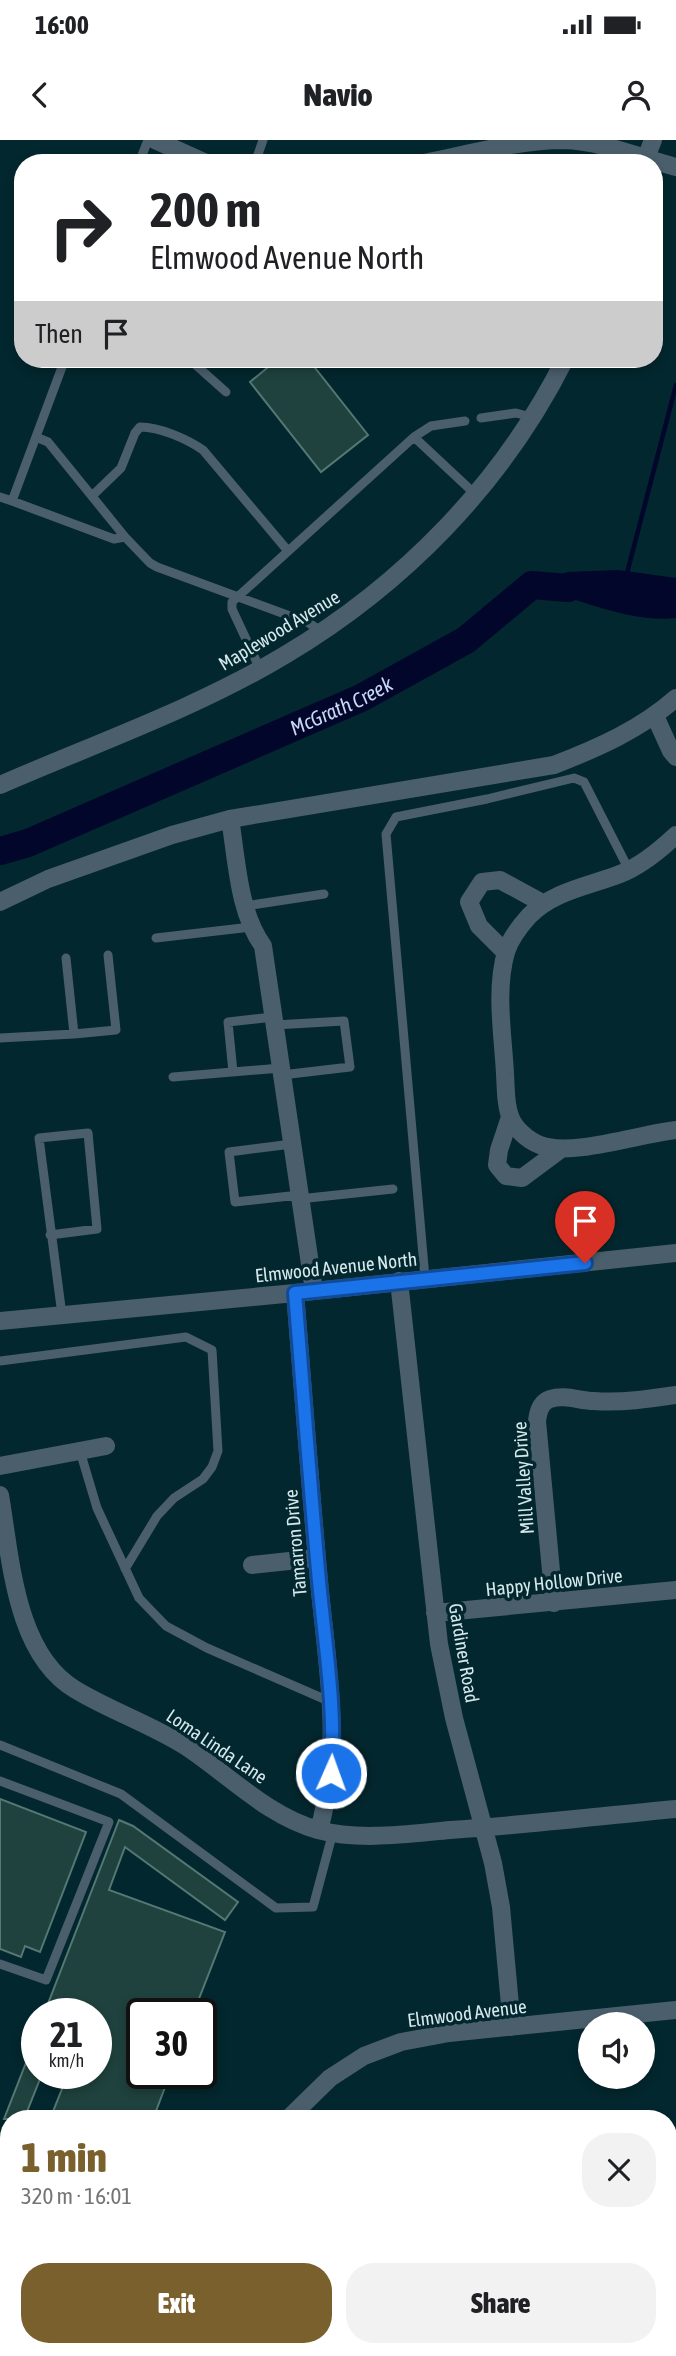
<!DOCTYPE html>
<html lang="en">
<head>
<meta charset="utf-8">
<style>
  :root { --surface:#fff; --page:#f2f2f2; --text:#202124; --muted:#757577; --accent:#79602c }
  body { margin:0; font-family:"Asap Condensed",sans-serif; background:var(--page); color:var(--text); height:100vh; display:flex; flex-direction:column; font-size:26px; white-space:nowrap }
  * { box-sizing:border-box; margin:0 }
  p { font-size:23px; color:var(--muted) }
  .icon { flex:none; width:38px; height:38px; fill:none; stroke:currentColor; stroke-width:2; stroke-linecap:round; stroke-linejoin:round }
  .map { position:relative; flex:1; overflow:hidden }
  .drawer { position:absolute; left:0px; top:1970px; width:677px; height:247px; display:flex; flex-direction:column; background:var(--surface); border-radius:28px 28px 0 0; box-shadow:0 4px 10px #0003 }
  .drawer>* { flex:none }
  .top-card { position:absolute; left:14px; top:14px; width:649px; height:214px; border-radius:28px; box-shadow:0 4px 10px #0003; background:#fff; color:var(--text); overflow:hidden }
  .fabs { position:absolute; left:578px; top:1872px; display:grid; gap:14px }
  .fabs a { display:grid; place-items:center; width:77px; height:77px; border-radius:50%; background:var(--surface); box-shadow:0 4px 10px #0003; font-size:35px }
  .speed { position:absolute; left:21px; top:1858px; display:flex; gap:14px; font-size:35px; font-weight:700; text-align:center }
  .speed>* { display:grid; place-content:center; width:91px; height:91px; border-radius:50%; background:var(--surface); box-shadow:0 4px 10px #0003; line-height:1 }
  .speed small { font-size:18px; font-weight:400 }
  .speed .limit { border:4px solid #111; border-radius:10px; background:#fff; color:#111 }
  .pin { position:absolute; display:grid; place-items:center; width:60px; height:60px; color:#fff; margin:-72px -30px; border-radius:50% 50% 50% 0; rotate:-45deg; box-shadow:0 0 7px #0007 }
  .pin .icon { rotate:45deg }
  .me { position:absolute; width:77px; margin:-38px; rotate:2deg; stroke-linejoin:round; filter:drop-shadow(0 0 5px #0008) }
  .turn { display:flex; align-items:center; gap:24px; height:147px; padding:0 21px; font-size:32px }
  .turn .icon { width:91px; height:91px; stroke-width:2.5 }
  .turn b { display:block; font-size:49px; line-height:60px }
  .then { display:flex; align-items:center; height:66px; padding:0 21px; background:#0003; gap:14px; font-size:26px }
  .round { display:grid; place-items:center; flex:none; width:74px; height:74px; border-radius:28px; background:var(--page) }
  .summary { display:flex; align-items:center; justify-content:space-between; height:119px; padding:0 21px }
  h1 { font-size:42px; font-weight:800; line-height:52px; color:var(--accent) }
  .action { display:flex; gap:14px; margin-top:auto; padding:14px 21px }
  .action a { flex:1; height:80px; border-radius:28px; background:var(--accent); color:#fff; font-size:28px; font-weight:800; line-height:80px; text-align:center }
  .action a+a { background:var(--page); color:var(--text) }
  .status { display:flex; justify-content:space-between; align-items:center; height:49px; padding:0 35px; background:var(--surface); direction:ltr }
  .status svg { height:19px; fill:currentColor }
  header { display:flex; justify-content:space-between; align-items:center; height:91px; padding:0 21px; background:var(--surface); font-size:32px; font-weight:800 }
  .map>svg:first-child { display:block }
</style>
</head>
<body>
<div class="status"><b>16:00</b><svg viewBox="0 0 49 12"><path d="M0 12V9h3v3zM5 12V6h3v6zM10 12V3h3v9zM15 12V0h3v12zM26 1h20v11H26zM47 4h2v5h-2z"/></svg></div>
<header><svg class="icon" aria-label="back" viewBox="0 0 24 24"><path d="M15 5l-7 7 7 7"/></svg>Navio<svg class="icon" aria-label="person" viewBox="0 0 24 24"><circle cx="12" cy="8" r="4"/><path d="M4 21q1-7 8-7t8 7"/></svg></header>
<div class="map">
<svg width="676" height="2216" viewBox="0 0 676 2216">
  <rect width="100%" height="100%" fill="#03272e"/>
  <path fill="#01062a" d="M 618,430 L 676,438 L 676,478 C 631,483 575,459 532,445 L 568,432 Z"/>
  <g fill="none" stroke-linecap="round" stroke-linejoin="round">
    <path stroke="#01062a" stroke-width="4.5" d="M 626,437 L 676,245"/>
    <path stroke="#01062a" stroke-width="28" id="s1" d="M 0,711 L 28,703 L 361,558 L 466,500 L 532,445 L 568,448"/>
  </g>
  <path fill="#1f423e" stroke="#547873" stroke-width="2" d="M 278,219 L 308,219 L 368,295 L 321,332 L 250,242 Z
    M 0,1659 L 86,1692 L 40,1812 L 25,1806 L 21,1817 L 0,1809 Z
    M 119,1680 L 133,1686 L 238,1762 L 225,1780 L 125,1707 L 109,1750 L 225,1792 L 193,1874 L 142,1874 L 142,1934 L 170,1934 L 153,1979 L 50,1979 L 68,1934 L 96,1934 L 96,1874 L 44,1874 Z
    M 36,1897 L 37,1934 L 42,1934 L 24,1979 L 4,1979 Z"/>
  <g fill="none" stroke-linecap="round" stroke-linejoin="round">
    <path stroke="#4a5e6c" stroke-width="9" d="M 139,23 L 148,0
      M 255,23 L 263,0
      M 65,219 L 12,361 L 114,399 L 125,397 L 150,423 L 157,427 L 309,483 L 322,492
      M 189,219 L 226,252
      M 481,278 L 516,273 L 531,277
      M 36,297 L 48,302 L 125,397
      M 414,297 L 431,286 L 465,281
      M 92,356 L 121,328 L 135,293 L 140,287 C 160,287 187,299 203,310 L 288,411
      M 0,357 L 12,361
      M 260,529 L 232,469 L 232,462 L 414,297 L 475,354
      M 245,766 L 324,754
      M 156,798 L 251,787
      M 66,818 L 74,894
      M 275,885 L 344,881 L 350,927 L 282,935
      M 0,898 L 74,894 L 116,890 L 108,815
      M 233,932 L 228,882 L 273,877
      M 173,937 L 281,928
      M 292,1004 L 229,1012 L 235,1062 L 299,1055
      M 299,1059 L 393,1049
      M 50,1095 L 97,1089 L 88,993 L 39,998 L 62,1175
      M 425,1138 L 386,694 L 396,677 L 487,659 L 574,638 L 584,642 L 629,730
      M 0,1221 L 186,1197 L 212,1210 L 218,1311 L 212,1327 L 203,1339 L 174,1358 L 157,1376 L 125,1429
      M 80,1311 L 97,1368 L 139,1458 L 166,1486 L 207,1508 L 331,1562
      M 0,1605 L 121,1654 L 276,1768 L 313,1767 L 333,1692
      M 0,1641 L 109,1682 L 46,1840 L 0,1824
      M 668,1995 L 676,1994
      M 366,2208 L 385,2216"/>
    <path stroke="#4a5e6c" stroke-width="18" d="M 155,0 L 206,23
      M 424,23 C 470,14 518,0 564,0 C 601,1 641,18 676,27
      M 655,576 L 671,611 L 676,617
      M 230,679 C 237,720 238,771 263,806 L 314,1151
      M 676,695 C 660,710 641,726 620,734 C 589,746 553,751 529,776 C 520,786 510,799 506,812 C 495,851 503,894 505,934 C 506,947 505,963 510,976 C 514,988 527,1000 540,1005 C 571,1017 640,994 676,990
      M 506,813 L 479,786 L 469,762 L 482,742 L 500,740 L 544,764
      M 510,977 L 499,1010 L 497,1025 L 506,1036 L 522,1038 L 561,1009
      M 399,1141 L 439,1504 L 454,1578 L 493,1723 L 501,1767 L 512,1887
      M 295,1153 C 303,1249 310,1345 319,1441 C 327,1528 343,1604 319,1690
      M 0,1181 L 295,1153 L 676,1113
      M 0,1326 L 106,1306
      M 0,1355 C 11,1419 15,1514 76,1550 C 111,1571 150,1584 185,1606 C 228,1634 267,1676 318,1690 C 360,1701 407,1694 450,1690 C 525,1685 601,1676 676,1669
      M 252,1425 L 317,1418
      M 554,1463 L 537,1281 C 538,1271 541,1262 550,1259 C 566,1254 579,1261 594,1261 C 622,1263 649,1259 676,1255
      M 435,1473 L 676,1450
      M 288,1979 L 330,1938 L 364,1916 L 401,1902 L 449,1893 L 676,1870"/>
    <path stroke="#4a5e6c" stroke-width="18" d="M 644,23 L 653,0
      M 0,645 C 94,604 197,568 285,515 C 403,445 503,343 565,219
      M 0,762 L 48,739 L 172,695 L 230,679 L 554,625 C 598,608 641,589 676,558"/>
    <path stroke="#6e9ab7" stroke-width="18" d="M 0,2103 L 9,2106
      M 0,2146 L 9,2149
      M 158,2208 L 177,2216
      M 277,2208 L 296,2216"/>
  </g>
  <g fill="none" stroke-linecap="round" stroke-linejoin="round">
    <defs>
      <path id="route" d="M 331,1633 C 336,1569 325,1505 319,1441 C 310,1345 303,1249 295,1153 L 585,1123"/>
    </defs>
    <use href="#route" stroke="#114b97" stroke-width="18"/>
    <use href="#route" stroke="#1a73e8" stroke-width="12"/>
  </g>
  <g text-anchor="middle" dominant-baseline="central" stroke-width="7" stroke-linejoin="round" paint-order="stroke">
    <g font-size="19" fill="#d5e8ec" stroke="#03272e">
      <text transform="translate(279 490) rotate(-31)">Maplewood Avenue</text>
      <text transform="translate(336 1127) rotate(-6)">Elmwood Avenue North</text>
      <text transform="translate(523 1338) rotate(-94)">Mill Valley Drive</text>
      <text transform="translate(295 1403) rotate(-95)">Tamarron Drive</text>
      <text transform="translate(554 1442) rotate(-6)">Happy Hollow Drive</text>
      <text transform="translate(464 1513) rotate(80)">Gardiner Road</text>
      <text transform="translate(217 1606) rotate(34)">Loma Linda Lane</text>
      <text transform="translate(467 1873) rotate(-7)">Elmwood Avenue</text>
    </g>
    <g font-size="21" font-style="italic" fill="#c9d7f3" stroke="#03272e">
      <text stroke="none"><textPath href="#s1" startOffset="371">McGrath Creek</textPath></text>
    </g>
  </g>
</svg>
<div class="fabs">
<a><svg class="icon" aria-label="sound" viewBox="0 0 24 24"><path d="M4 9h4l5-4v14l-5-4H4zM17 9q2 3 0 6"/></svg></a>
</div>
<div class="speed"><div>21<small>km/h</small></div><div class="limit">30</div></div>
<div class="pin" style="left:585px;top:1123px;background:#d93025"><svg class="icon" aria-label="arrive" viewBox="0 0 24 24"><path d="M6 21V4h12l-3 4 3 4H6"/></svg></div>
<svg class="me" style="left:331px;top:1633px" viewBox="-20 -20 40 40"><circle r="17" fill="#1a73e8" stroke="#fff" stroke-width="3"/><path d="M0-11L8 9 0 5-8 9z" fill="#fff"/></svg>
<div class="top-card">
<div class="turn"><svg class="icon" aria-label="right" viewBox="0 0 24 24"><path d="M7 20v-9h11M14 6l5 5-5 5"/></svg><div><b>200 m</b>Elmwood Avenue North</div></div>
<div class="then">Then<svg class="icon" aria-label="arrive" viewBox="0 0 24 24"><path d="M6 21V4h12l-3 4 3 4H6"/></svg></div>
</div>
<section class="drawer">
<div class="summary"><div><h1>1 min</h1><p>320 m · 16:01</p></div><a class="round"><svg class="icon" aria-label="close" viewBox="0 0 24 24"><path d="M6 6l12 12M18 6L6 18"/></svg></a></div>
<div class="action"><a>Exit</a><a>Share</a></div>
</section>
</div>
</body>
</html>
